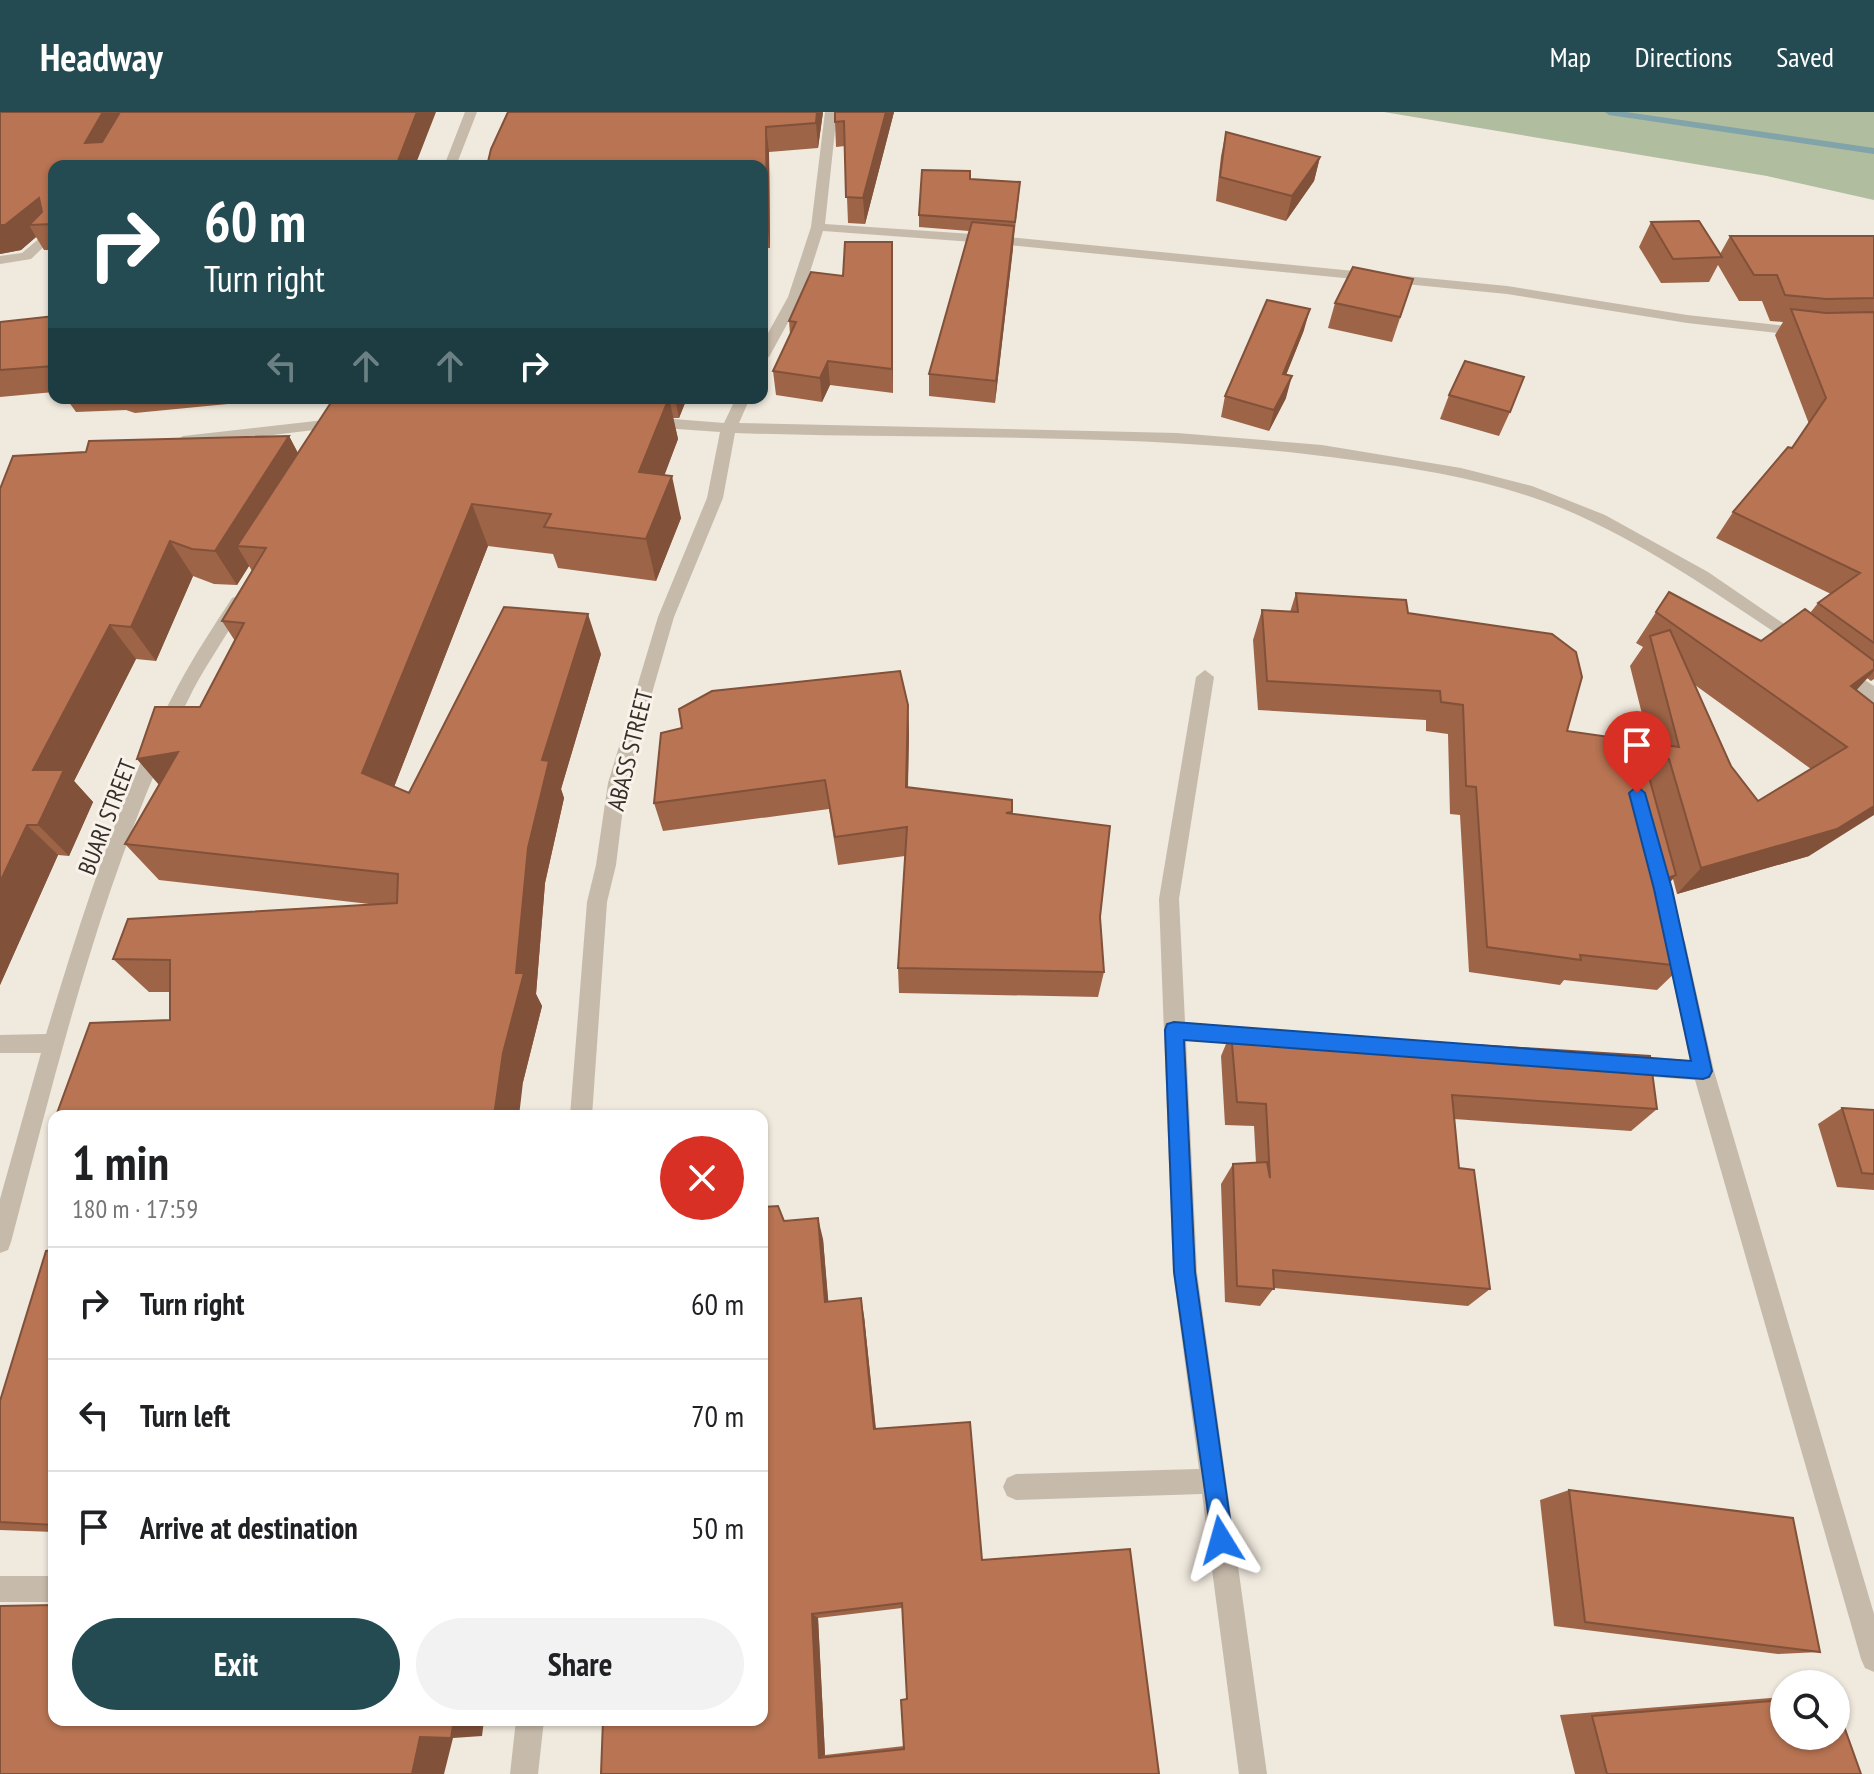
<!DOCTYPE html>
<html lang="en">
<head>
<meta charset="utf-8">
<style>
  :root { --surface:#fff; --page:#f2f2f2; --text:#202124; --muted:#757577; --line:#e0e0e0; --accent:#244b52 }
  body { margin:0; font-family:"PT Sans Narrow",sans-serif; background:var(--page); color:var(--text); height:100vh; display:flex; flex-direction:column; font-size:30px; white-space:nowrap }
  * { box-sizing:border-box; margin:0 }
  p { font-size:26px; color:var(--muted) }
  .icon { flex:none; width:44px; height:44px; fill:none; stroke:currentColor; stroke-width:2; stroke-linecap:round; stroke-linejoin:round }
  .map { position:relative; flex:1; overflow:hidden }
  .panel { position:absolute; left:48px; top:998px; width:720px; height:616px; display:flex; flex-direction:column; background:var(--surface); border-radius:16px; box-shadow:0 2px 6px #0004 }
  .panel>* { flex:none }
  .top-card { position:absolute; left:48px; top:48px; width:720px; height:244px; border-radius:16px; box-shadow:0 2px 6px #0004; background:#244b52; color:#fff; overflow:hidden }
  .controls { position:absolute; left:1770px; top:1558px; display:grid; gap:16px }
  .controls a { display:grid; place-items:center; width:80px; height:80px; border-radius:50%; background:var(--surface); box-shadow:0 2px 6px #0004; font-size:40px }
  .pin { position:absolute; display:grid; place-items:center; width:68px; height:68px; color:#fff; margin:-82px -34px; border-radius:50% 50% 50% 0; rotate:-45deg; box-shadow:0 0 8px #0007 }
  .pin .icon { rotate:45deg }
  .me { position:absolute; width:88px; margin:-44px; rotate:352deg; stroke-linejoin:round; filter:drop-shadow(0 0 6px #0008) }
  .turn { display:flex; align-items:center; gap:28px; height:168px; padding:0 24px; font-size:36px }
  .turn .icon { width:104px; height:104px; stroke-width:2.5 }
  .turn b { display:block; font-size:56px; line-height:68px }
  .lanes { display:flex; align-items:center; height:76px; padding:0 24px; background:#0003; justify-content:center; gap:40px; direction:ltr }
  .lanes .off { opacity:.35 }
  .round { display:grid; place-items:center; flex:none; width:84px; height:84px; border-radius:42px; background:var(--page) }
  .overview { display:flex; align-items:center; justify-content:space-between; height:136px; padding:0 24px }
  h1 { font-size:48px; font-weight:700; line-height:60px }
  .button { display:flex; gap:16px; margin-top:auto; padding:16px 24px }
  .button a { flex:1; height:92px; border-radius:48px; background:var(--accent); color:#fff; font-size:32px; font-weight:700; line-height:92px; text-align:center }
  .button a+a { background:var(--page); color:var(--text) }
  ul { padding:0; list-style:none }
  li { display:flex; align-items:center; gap:24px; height:112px; padding:0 24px; border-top:2px solid var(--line) }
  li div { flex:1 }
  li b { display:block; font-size:30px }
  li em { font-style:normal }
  header { display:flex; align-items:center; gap:48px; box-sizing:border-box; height:112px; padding:0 40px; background:var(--accent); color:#fff }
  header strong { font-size:38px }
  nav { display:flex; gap:44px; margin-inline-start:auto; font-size:28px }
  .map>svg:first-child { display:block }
</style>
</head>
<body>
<header>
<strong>Headway</strong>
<nav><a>Map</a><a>Directions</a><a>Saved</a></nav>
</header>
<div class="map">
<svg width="1874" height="1662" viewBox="0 0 1874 1662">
  <rect width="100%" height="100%" fill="#f0e9de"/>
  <path fill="#b1bd9f" d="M 1384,0 L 1874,0 L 1874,88 L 1767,64 Z"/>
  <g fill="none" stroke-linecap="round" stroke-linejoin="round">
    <path fill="#80a4a9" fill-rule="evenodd" d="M 1605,0 L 1626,0 L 1874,36 L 1874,42 L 1609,3 Z"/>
    <path fill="#c6baab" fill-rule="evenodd" d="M 465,0 L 477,0 L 456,54 L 444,54 Z
      M 825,0 L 837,0 L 825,112 L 987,123 L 1507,174 L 1687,203 L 1806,216 L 1813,220 L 1806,224 L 1687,211 L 1507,182 L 987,131 L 823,119 L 802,185 L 769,245 L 762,249 L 762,232 L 788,185 L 811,115 Z
      M 54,114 L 54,125 L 31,147 L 0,152 L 0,144 L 22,141 Z
      M 736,286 L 750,286 L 739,311 L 1177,321 L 1322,333 L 1461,356 L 1532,374 L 1605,403 L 1708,460 L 1809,529 L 1806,533 L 1794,533 C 1718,483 1644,430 1559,395 C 1494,369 1422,357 1353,348 C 1148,319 941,328 735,321 L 723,386 L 674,505 L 626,671 L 616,753 L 607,790 L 592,1004 L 570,1004 L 587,790 L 596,753 L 608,671 L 658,505 L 707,386 L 720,320 L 649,315 L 641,310 L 649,305 L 724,311 Z
      M 342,306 L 347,308 L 347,314 L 183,334 L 175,329 L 183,324 Z
      M 238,484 L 246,490 C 229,520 209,548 193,578 C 106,751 60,944 11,1130 L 8,1138 L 0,1141 L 0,1087 L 41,941 L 0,941 L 0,923 L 46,922 C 82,804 119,683 178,574 C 194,544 213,515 232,486 Z
      M 1839,551 L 1874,574 L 1874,591 L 1833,562 L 1830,557 Z
      M 1205,558 L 1214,565 L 1179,787 L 1185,910 L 1256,916 L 1263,918 L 1266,925 L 1263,932 L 1256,934 L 1186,928 L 1197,1160 L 1267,1662 L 1239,1662 L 1202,1382 L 1016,1388 L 1007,1384 L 1003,1375 L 1007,1366 L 1016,1362 L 1199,1357 L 1173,1160 L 1159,787 L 1196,565 Z
      M 1675,821 L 1682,824 L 1685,830 L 1714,959 L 1874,1502 L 1874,1560 L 1865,1556 L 1861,1547 L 1695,968 L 1627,963 L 1620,960 L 1616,953 L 1620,946 L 1627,943 L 1690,948 L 1665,830 L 1668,824 Z
      M 0,1464 L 54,1464 L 54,1490 L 0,1490 Z
      M 516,1608 L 544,1608 L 538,1662 L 510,1662 Z"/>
  </g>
  <path fill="#9e6447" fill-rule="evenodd" d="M 0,0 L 433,5 L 54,54 L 54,138 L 44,138 L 36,125 L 21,138 L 0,142 Z
    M 823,0 L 818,36 L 769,40 L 770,136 L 762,136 L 762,54 L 487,54 Z
    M 835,0 L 894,0 L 865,112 L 848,111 L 845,34 L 836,35 L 835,10 Z
    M 1226,20 L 1320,45 L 1314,69 L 1286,109 L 1216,89 L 1221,44 Z
    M 970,67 L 1019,82 L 995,291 L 929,284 L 929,262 L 969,119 L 919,115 L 919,103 Z
    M 1651,110 L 1720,142 L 1730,124 L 1874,124 L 1874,567 L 1871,569 L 1867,566 L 1856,578 L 1874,592 L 1809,744 L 1677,782 L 1673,767 L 1666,774 L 1682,854 L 1657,878 L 1564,868 L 1560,873 L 1469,860 L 1460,703 L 1450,702 L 1448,622 L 1426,619 L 1426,608 L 1258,598 L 1253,528 L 1262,498 L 1290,500 L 1296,481 L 1408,501 L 1567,619 L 1649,630 L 1630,554 L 1643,535 L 1636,531 L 1669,480 L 1761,529 L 1810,501 L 1818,491 L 1831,482 L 1716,426 L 1733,400 L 1792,336 L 1809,312 L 1775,223 L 1783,210 L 1770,209 L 1762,189 L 1739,189 L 1718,153 L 1709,170 L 1661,171 L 1639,135 ZM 1695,573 L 1811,657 L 1758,689 L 1731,654 Z
    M 892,130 L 893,281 L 830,273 L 822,290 L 776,283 L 773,259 L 790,222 L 789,209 L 843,164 Z
    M 1413,167 L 1392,230 L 1328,216 L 1335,191 Z
    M 54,204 L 54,280 L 0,285 L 0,210 Z
    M 1304,218 L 1286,263 L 1286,286 L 1269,319 L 1221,305 L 1225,284 Z
    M 1449,283 L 1510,300 L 1499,324 L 1440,307 Z
    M 66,286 L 288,286 L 135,301 L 126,298 L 76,300 Z
    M 334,286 L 687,286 L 679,306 L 673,306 L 678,327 L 664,363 L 681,406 L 656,469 L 558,456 L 553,442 L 488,434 L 394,675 L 409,681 L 601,542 L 561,677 L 564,686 L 545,771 L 536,882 L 542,894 L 523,970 L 170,908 L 170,880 L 149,880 L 113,847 L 378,793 L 159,768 L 125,732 L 159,673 L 137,647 L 200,595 L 235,529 L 222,509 L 252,459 L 249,454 L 237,473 L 214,472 L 193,464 L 156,549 L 136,547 L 74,669 L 93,690 L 69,744 L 58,743 L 0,873 L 0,377 L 86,340 L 289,324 L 298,341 Z
    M 908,593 L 909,623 L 908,676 L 1012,688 L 1012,702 L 1100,805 L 1104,860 L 1098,885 L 899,881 L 898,856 L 905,744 L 838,753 L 829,697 L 663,719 L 654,691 Z
    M 1231,920 L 1471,939 L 1475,933 L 1657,997 L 1631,1019 L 1454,1007 L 1459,1056 L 1490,1177 L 1468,1194 L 1274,1176 L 1260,1194 L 1225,1190 L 1221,1072 L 1233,1052 L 1256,1051 L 1254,1014 L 1225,1013 L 1221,944 Z
    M 1842,996 L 1874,998 L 1874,1078 L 1837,1075 L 1818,1012 Z
    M 784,1109 L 823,1127 L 828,1190 L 864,1204 L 876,1317 L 982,1448 L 1159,1662 L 601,1662 ZM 902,1496 L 907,1587 L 904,1634 L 825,1643 L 818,1506 Z
    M 54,1138 L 54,1420 L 0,1418 L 0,1289 Z
    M 1569,1378 L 1820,1540 L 1778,1542 L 1554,1514 L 1540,1388 Z
    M 1784,1585 L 1784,1624 L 1861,1662 L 1575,1662 L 1560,1603 Z"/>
  <path fill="#81513a" d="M 103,0 L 131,0 L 100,54 L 85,31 Z
    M 417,0 L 436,0 L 415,54 L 396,54 Z
    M 817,0 L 823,0 L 818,36 L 816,11 Z
    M 886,0 L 894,0 L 865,112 L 863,86 Z
    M 766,15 L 769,40 L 770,136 L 767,110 Z
    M 1320,45 L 1314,69 L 1286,109 L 1292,84 Z
    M 39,86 L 54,111 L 29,113 L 36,125 L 21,138 L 0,142 L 0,113 Z
    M 1014,114 L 1013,137 L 995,291 L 996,269 Z
    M 892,130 L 893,154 L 893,281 L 892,257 Z
    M 1310,197 L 1304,218 L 1278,283 L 1283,262 Z
    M 828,249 L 830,273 L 822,290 L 820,266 Z
    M 1292,264 L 1286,286 L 1269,319 L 1274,298 Z
    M 669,286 L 678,327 L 650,402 L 639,360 Z
    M 675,286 L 687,286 L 679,306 Z
    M 289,324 L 307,359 L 237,434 L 249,454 L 237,473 L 215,439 Z
    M 672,364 L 681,406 L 656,469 L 646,427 Z
    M 472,392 L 488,434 L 385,698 L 362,661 Z
    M 170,429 L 193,464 L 156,549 L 131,515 Z
    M 588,502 L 601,542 L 561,677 L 564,686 L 545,771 L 536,882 L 542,894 L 523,970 L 519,1004 L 494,1004 L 516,861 L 528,736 L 542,648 Z
    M 110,513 L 136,547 L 74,669 L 93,690 L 69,744 L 38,713 L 33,658 Z
    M 1874,557 L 1874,559 L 1852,583 L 1851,574 Z
    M 908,593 L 909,623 L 907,704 L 906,675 Z
    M 178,640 L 169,684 L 137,647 Z
    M 1874,694 L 1874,703 L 1809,744 L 1677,782 L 1701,756 Z
    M 27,713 L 58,743 L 0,873 L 0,770 Z
    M 1676,763 L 1653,789 L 1665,767 Z
    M 818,1106 L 823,1127 L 830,1208 L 825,1190 Z
    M 861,1186 L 864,1204 L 877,1330 L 874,1317 Z
    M 812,1502 L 818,1506 L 825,1643 L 819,1646 Z
    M 454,1608 L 484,1608 L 482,1624 L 453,1626 L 444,1662 L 412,1662 L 420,1625 Z"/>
  <path fill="#b87453" stroke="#81513a" stroke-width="2" fill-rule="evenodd" d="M 0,0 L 103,0 L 85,31 L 102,30 L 120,0 L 417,0 L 396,54 L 54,54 L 54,112 L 29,113 L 42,100 L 39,86 L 5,113 L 0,113 Z
    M 508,0 L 817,0 L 816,11 L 766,15 L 767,110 L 762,110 L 762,54 L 487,54 L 491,37 Z
    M 835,0 L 886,0 L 863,86 L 846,85 L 844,9 L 835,10 Z
    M 1226,20 L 1320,45 L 1292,84 L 1220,65 Z
    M 922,58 L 970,59 L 970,67 L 1020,70 L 1015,110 L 919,103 Z
    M 1699,109 L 1722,145 L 1673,147 L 1651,110 Z
    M 972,110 L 1014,114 L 996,269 L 929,262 Z
    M 1730,124 L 1874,124 L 1874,186 L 1826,187 L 1785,183 L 1777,163 L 1754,163 Z
    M 845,130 L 892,130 L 892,257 L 828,249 L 820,266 L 773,259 L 796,210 L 789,209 L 811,160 L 843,164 Z
    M 1353,155 L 1413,167 L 1400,205 L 1335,191 Z
    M 1267,188 L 1310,197 L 1283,262 L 1292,264 L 1274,298 L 1225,284 Z
    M 1791,197 L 1826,201 L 1874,200 L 1874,531 L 1818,491 L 1860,461 L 1733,400 L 1788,335 L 1792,336 L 1826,286 Z
    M 54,204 L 54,254 L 0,258 L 0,210 Z
    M 1465,249 L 1524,265 L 1510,300 L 1449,283 Z
    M 334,286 L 669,286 L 639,360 L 672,364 L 646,427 L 544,415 L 551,402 L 472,392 L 362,661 L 409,681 L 504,495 L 588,502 L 542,648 L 549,649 L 528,736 L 516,861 L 524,861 L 503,941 L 494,1004 L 56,1004 L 90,911 L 170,908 L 170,848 L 113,847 L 128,807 L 397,791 L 398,762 L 125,732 L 178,640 L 137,647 L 155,595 L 200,595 L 244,511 L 222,509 L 266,436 L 237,434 Z
    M 289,324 L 215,439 L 192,437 L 170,429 L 131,515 L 110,513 L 33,658 L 64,658 L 38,713 L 27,713 L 0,770 L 0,377 L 13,344 L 86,340 L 89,329 Z
    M 1669,480 L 1761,529 L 1805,497 L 1874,549 L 1874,557 L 1851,574 L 1874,592 L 1874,694 L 1837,717 L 1701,756 L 1669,647 L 1650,645 L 1646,654 L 1676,763 L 1665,767 L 1682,854 L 1580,843 L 1581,848 L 1487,835 L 1476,675 L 1466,674 L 1463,593 L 1441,590 L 1440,579 L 1267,569 L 1262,498 L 1298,500 L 1296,481 L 1406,488 L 1408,501 L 1552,522 L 1576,540 L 1582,565 L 1567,619 L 1679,635 L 1650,524 L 1670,518 L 1731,654 L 1758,689 L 1847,635 L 1656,500 Z
    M 900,559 L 908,593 L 906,675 L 1012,688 L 1012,700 L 1006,701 L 1110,714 L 1100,805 L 1104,860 L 898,856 L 907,715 L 835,725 L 825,668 L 654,691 L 661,621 L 682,616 L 679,597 L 712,579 Z
    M 1231,920 L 1476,939 L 1475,933 L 1650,944 L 1657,997 L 1452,983 L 1459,1056 L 1474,1058 L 1490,1177 L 1273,1158 L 1274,1177 L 1237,1174 L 1233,1052 L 1267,1050 L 1270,1066 L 1266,992 L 1237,990 Z
    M 1842,996 L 1874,998 L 1874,1062 L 1862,1061 Z
    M 778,1094 L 784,1109 L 818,1106 L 825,1190 L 861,1186 L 874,1317 L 970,1310 L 982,1448 L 1130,1437 L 1159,1662 L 601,1662 L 603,1608 L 762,1608 L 762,1095 ZM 902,1491 L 907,1587 L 901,1588 L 904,1637 L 819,1646 L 812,1502 Z
    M 54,1138 L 54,1413 L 0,1410 L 0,1289 L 46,1139 Z
    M 1569,1378 L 1793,1406 L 1820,1540 L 1585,1510 Z
    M 54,1493 L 54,1608 L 454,1608 L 451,1626 L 420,1625 L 412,1662 L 0,1662 L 0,1494 Z
    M 1784,1588 L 1784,1624 L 1836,1624 L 1836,1592 L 1861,1662 L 1607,1662 L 1592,1604 Z"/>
  <path fill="#1a73e8" stroke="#114b97" stroke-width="2" d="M 1637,674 L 1645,681 L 1672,777 L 1712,959 L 1709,965 L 1703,967 L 1184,928 L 1195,1160 L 1233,1428 L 1230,1436 L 1221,1439 L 1213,1436 L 1174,1160 L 1165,918 L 1167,912 L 1174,910 L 1691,949 L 1654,777 L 1629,681 Z"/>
  <g text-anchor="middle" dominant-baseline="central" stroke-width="6" stroke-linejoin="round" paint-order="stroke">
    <g font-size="24" fill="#352e29" stroke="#f8f2ea">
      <text transform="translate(630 638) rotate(-76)">ABASS STREET</text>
      <text transform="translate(107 705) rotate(-69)">BUARI STREET</text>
    </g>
  </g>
</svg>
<div class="controls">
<a><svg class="icon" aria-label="search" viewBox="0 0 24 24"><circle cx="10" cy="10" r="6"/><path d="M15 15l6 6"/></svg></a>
</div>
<div class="pin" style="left:1637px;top:681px;background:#d93025"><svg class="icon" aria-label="arrive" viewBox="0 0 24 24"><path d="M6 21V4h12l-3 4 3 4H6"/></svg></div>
<svg class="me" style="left:1221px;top:1428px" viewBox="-20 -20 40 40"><path d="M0-17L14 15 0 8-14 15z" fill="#1a73e8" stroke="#fff" stroke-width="4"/></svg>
<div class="top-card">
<div class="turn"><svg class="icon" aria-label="right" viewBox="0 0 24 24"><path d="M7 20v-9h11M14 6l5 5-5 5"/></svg><div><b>60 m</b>Turn right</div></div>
<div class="lanes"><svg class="icon off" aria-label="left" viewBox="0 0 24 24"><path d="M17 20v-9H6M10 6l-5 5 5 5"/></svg><svg class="icon off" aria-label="ahead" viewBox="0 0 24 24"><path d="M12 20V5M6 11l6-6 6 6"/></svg><svg class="icon off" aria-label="ahead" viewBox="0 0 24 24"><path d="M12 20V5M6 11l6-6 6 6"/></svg><svg class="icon" aria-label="right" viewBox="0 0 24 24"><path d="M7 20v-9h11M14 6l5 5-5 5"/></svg></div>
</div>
<section class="panel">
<div class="overview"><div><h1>1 min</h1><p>180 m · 17:59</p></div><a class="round" style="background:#d93025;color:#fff"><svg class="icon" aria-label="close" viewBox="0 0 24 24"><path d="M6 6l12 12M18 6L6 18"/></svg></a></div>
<ul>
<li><svg class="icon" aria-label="right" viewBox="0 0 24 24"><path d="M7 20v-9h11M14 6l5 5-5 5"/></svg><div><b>Turn right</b></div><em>60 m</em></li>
<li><svg class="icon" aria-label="left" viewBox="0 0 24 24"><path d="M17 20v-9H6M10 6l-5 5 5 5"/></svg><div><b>Turn left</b></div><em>70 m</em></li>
<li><svg class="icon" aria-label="arrive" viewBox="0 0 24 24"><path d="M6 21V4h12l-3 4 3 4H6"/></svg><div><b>Arrive at destination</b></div><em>50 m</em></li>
</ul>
<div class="button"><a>Exit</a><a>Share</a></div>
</section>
</div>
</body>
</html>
